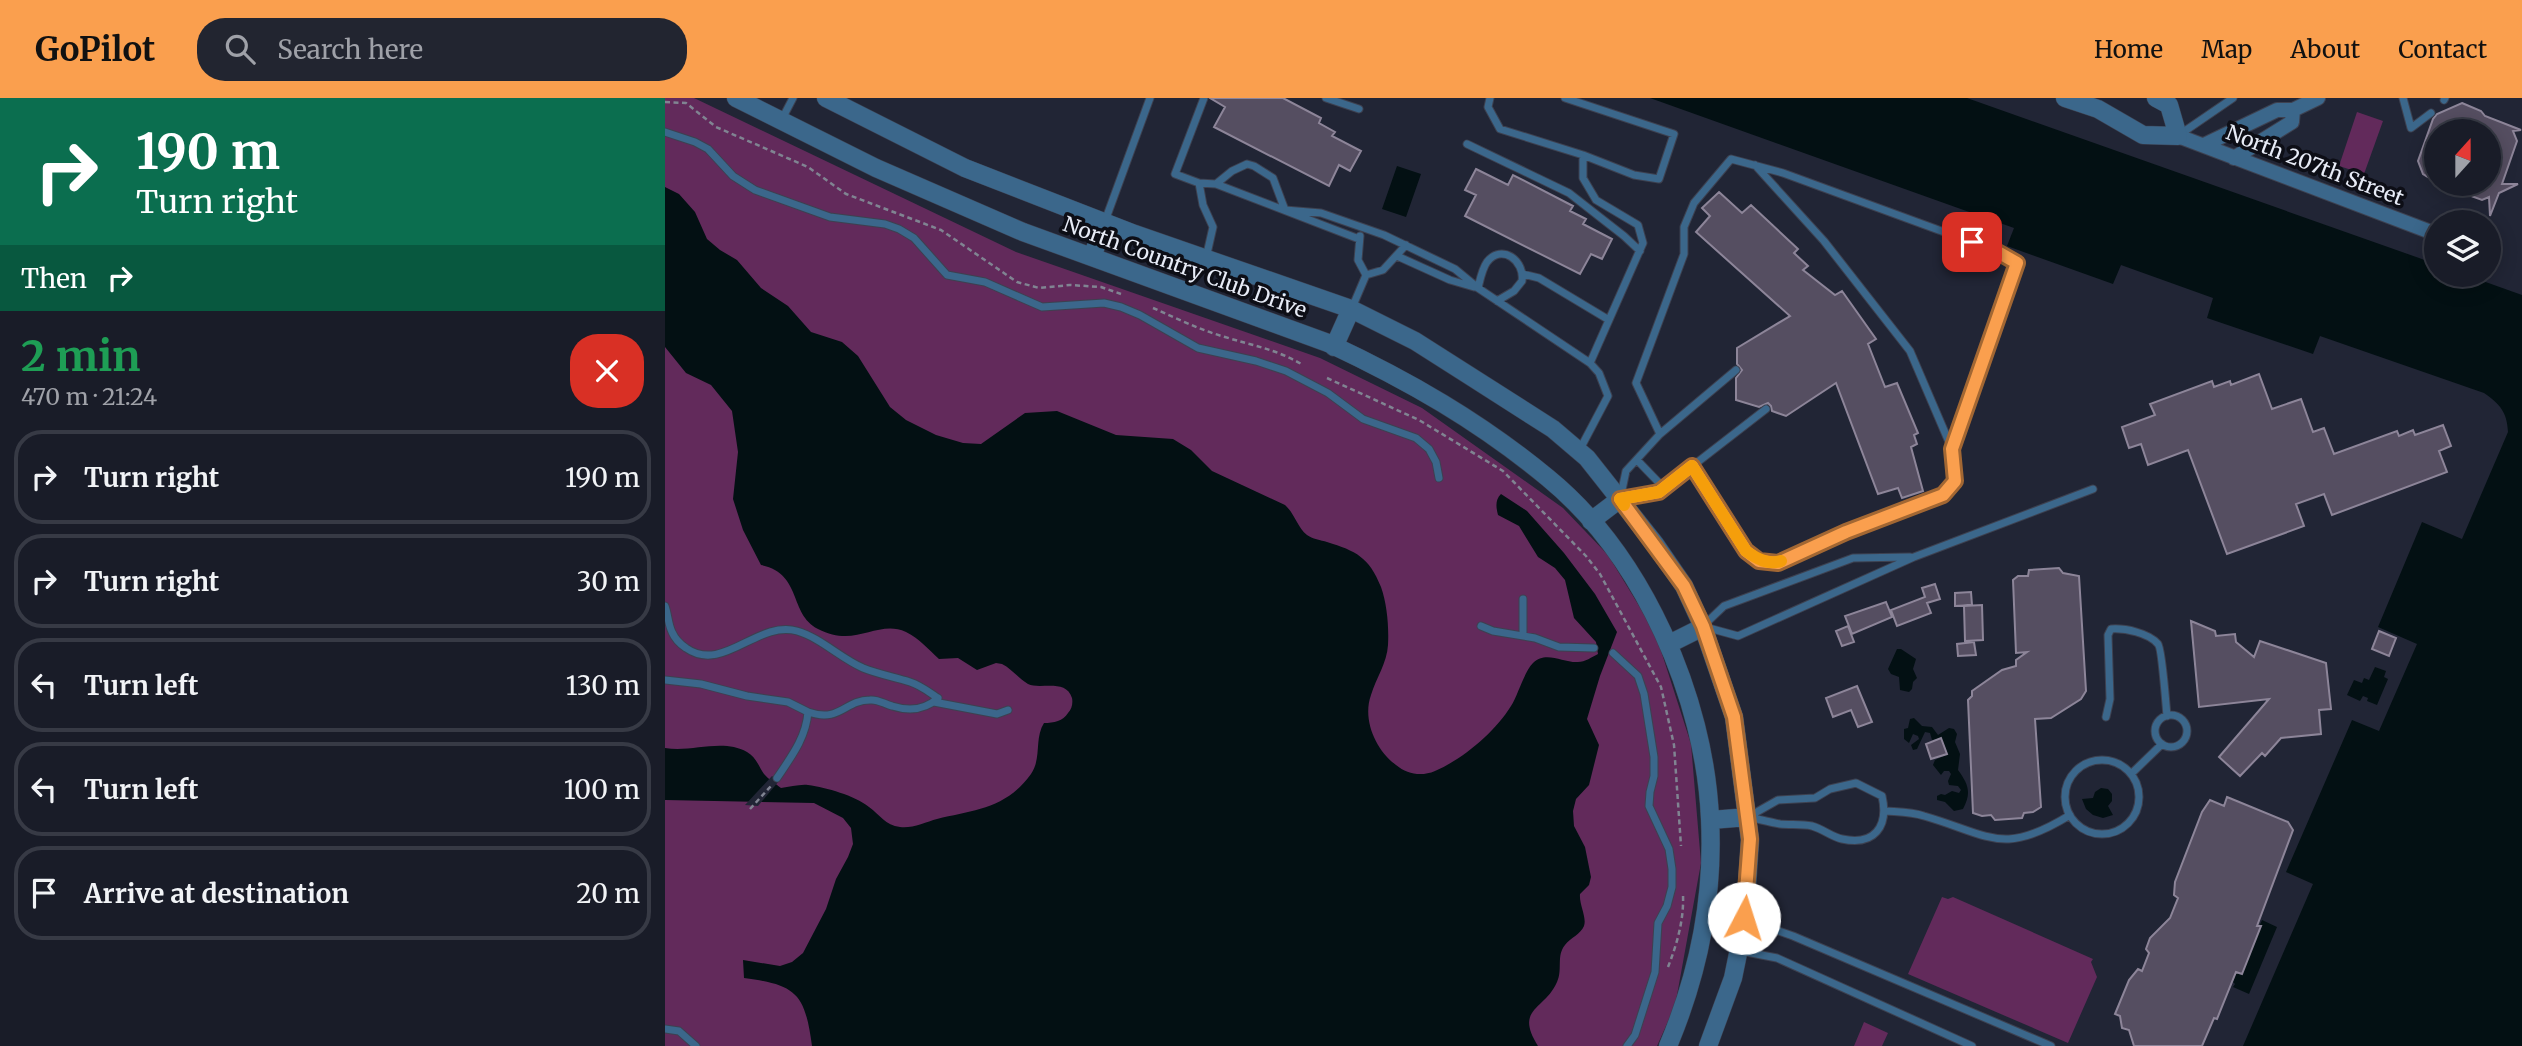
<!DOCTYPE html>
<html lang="en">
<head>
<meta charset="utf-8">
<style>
  :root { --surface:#191c28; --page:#222530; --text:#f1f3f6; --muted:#9fa1a8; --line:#373a45; --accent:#fa9f4e }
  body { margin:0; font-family:Merriweather,serif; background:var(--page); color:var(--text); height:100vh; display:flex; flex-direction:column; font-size:26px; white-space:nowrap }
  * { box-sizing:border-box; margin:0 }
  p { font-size:23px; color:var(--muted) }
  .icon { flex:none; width:38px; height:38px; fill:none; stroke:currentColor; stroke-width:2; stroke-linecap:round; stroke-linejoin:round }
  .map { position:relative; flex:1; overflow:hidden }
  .details { display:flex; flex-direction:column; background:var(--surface); width:665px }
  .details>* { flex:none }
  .top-card { background:#0b6e4f; color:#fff; overflow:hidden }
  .needle { width:46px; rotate:21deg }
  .buttons { position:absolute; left:1759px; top:21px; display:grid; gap:14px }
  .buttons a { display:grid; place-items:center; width:77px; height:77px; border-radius:50%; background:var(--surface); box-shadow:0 4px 18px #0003,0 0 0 2px var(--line); font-size:35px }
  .pin { position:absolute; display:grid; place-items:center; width:60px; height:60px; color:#fff; margin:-30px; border-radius:14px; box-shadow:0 4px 10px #0006 }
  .me { position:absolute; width:77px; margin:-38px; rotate:5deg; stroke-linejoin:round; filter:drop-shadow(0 0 5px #0008) }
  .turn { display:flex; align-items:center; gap:24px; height:147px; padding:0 21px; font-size:32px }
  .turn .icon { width:91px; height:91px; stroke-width:2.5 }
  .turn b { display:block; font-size:49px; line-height:60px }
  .then { display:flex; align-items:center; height:66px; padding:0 21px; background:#0003; gap:14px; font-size:26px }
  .round { display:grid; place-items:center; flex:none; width:74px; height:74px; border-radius:28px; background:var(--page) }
  .overview { display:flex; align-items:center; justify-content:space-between; height:119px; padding:0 21px }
  h1 { font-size:42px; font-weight:700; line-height:52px; color:#1e9e55 }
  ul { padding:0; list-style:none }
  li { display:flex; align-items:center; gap:21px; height:94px; margin:0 14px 10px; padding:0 7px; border:4px solid var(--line); border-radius:28px }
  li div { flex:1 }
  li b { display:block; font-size:26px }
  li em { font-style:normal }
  header { display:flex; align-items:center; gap:42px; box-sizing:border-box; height:98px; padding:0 35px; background:var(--accent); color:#111 }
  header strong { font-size:33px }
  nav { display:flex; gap:38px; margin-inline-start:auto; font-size:24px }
  .search { width:490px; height:63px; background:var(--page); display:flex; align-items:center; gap:18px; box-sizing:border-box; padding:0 24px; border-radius:28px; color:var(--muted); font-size:26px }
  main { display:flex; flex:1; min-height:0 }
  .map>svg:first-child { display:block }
</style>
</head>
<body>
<header>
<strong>GoPilot</strong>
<div class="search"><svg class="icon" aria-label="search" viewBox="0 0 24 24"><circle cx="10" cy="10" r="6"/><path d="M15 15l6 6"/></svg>Search here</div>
<nav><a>Home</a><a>Map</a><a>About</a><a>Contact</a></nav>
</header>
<main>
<section class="details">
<div class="top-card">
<div class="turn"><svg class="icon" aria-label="right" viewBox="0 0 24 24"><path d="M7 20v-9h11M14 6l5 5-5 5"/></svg><div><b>190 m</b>Turn right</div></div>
<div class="then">Then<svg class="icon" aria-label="right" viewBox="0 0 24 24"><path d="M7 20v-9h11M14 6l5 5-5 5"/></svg></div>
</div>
<div class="overview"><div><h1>2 min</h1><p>470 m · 21:24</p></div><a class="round" style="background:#d93025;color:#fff"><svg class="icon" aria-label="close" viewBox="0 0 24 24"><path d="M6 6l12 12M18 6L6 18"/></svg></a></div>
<ul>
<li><svg class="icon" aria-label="right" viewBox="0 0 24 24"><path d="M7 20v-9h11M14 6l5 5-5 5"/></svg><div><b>Turn right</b></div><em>190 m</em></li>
<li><svg class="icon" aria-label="right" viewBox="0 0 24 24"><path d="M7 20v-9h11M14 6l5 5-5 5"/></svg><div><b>Turn right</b></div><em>30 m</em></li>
<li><svg class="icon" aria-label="left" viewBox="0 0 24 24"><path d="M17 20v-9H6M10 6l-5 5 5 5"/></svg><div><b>Turn left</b></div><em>130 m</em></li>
<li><svg class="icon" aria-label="left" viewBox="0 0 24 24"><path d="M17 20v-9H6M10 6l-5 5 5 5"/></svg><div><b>Turn left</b></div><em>100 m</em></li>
<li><svg class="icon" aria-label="arrive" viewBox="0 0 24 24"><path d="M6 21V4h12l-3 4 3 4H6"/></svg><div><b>Arrive at destination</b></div><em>20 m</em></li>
</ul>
</section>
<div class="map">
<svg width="1857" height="948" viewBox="0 0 1857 948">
  <rect width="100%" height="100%" fill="#212535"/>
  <path fill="#622a5b" d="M 0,0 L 29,0 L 351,154 L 655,260 L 757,310 L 898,410 L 943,457 L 990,534 L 1026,646 L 1036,765 L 1010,908 L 992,948 L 0,948 Z
    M 1692,14 L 1718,23 L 1699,76 L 1674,68 Z
    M 1277,799 L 1283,801 L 1288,799 L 1428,861 L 1426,864 L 1432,879 L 1403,945 L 1243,876 Z
    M 1199,924 L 1223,935 L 1217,948 L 1189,948 Z"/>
  <path fill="#031013" d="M 985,0 L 1302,0 L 1771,166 L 1771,177 L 1801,177 L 1857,197 L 1857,948 L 1578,948 L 1648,786 L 1621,774 L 1687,622 L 1714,633 L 1752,546 L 1713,529 L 1757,424 L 1797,441 L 1843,334 C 1842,314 1835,306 1819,295 L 1655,238 L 1648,256 L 1542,220 L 1548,200 L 1456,167 L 1448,186 L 1342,148 L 1349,130 Z
    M 732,68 L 756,76 L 741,119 L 717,111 Z
    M 0,89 L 14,96 L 30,114 L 42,141 L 55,152 L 72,162 L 96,190 L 123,208 L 146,234 L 177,244 L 193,258 L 225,309 L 241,322 L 271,337 L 298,345 L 316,346 L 360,315 L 392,313 L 451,337 L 508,341 L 526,352 L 547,373 L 620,407 C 630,416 632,429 642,437 C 647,441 656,442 662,444 C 691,453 704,459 716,489 C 722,506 724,528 723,547 C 722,565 711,580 706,597 C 697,622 711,652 731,667 C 742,676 756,679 770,673 C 798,661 830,634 846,608 C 853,597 859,574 868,565 C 881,552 898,565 913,564 C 920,564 927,559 933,556 L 931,544 L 909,520 L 900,482 L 890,470 L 873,459 L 854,428 L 833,417 C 831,409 830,402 836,396 L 862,413 L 899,455 L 930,496 L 952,534 L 935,578 L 922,621 L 934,647 L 924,687 L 911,701 L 908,713 L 909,728 L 920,749 L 926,779 L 924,787 L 915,796 C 914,807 922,819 919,828 C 916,836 905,840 900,847 C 891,858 898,871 892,884 C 880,912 849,910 873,948 L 147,948 C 140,895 131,887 79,880 L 78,862 L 115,868 L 127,864 L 138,855 L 161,811 L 171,781 L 183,759 L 188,746 L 186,730 L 178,720 L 149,705 L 0,702 L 0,650 C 26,655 57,640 82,654 C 91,659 94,669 99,676 C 103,681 111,686 116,690 C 125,689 135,686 143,687 C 162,690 189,697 204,709 C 215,717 220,727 235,729 C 246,731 261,724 272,721 C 309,712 341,711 366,676 C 377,660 369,641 379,625 C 389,625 398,623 403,615 C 407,611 408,605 407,600 C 401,580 375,592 363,586 C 353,580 347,571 337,566 L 331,565 L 312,572 L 293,560 L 274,561 C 263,551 255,541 241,534 C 212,521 191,551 153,531 C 123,515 138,476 96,467 L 78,432 L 68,401 L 73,354 L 67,313 L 46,287 L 21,275 L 0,249 Z
    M 1232,551 L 1236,551 L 1251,561 L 1248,571 L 1252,580 L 1248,584 L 1247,591 L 1244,594 L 1235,592 L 1234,579 L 1226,576 L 1223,571 Z
    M 1710,569 L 1721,573 L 1719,579 L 1723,581 L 1712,607 L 1702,603 L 1703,600 L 1698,598 L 1695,603 L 1682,597 L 1689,582 L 1697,585 L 1699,580 L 1704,582 Z
    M 1249,620 L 1257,628 L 1267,629 L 1273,637 L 1284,630 L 1289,631 L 1292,636 L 1290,644 L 1295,656 L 1293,672 C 1303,686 1307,694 1298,711 L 1289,713 L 1280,704 L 1272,702 L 1272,698 L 1276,696 L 1280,697 L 1287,693 L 1294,695 L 1296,692 L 1293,688 L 1284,687 L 1283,683 L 1286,676 L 1284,673 L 1279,673 L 1276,677 L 1268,667 L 1270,662 L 1283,656 L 1276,640 L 1267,642 L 1265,635 L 1260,634 L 1252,651 L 1248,652 L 1246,647 L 1254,641 L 1253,638 L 1248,636 L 1244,645 L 1239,641 L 1239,631 L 1243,630 L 1245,621 Z
    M 1436,690 L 1443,691 L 1447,696 L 1447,703 L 1443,708 L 1448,717 L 1438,720 L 1428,717 L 1421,711 L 1417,701 L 1428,700 L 1430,694 Z
    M 1597,822 L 1612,829 L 1584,896 L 1568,889 L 1570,886 L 1568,884 L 1573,871 L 1576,872 Z"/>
  <path fill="#212535" d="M 107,678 L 114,683 L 93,708 L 80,707 Z"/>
  <path fill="#554e61" stroke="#8d8599" stroke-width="2" d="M 545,0 L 618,0 L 656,20 L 654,25 L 670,34 L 667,38 L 696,53 L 685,73 L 674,67 L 664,88 L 549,29 L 560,9 Z
    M 1797,5 L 1816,13 L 1820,18 L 1856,32 L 1848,33 L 1852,43 L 1837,86 L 1853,86 L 1834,95 L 1825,118 L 1824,99 L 1817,102 L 1776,87 L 1824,86 L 1824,33 L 1771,33 L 1771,84 L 1758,76 L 1753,63 L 1768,21 L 1772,16 Z
    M 811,71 L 843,87 L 848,77 L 908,108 L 905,113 L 921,121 L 918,126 L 947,141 L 937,161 L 926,156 L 915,176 L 800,118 L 811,97 L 800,92 Z
    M 1054,94 L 1077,115 L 1086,107 L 1133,151 L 1129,155 L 1143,168 L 1138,172 L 1170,197 L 1177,193 L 1211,241 L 1203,246 L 1220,289 L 1232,285 L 1253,335 L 1249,337 L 1252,346 L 1246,349 L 1258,393 L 1237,400 L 1233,390 L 1213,396 L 1171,285 L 1121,318 L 1107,313 L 1106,308 L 1103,305 L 1094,309 L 1071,302 L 1071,280 L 1077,272 L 1072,266 L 1072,250 L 1125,218 L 1031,134 L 1045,118 L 1037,110 Z
    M 1594,276 L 1607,311 L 1636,301 L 1648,334 L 1659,330 L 1669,356 L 1732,333 L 1734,338 L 1748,332 L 1750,337 L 1778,327 L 1786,348 L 1774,353 L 1782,374 L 1667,417 L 1659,396 L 1631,406 L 1639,428 L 1562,456 L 1523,352 L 1483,367 L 1476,346 L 1464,350 L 1457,329 L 1490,317 L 1485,306 L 1547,283 L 1549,289 L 1565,283 L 1566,287 Z
    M 1394,470 L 1398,475 L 1414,478 L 1421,593 L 1416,601 L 1386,620 L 1370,621 L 1376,709 L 1368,714 L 1359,715 L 1357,720 L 1330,722 L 1326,717 L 1317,718 L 1308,715 L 1303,602 L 1307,598 L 1307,593 L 1337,572 L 1351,568 L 1351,562 L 1362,554 L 1351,555 L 1348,482 L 1353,478 L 1363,478 L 1364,472 Z
    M 1270,486 L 1275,501 L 1262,505 L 1266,515 L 1232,528 L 1226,512 L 1260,499 L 1257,490 Z
    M 1306,494 L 1307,507 L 1290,508 L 1290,495 Z
    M 1221,504 L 1227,519 L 1187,536 L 1180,518 Z
    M 1317,507 L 1318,542 L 1300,543 L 1299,508 Z
    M 1526,523 L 1550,533 L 1551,538 L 1570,536 L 1571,544 L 1589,559 L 1595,543 L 1661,565 L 1666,611 L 1654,612 L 1656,636 L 1616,640 L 1600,658 L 1597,655 L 1575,678 L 1554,659 L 1604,601 L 1534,609 Z
    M 1183,528 L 1189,544 L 1177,548 L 1171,533 Z
    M 1714,533 L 1731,540 L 1724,558 L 1707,551 Z
    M 1309,544 L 1311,557 L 1293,558 L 1292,546 Z
    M 1192,588 L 1207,624 L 1193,629 L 1186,612 L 1168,619 L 1161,600 Z
    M 1276,640 L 1282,656 L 1266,661 L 1261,646 Z
    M 1562,699 L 1623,724 L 1628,732 L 1592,828 L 1596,828 L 1577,876 L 1571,874 L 1552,921 L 1549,920 L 1537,948 L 1469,948 L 1464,932 L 1457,930 L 1455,918 L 1450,916 L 1464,882 L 1473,871 L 1477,873 L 1484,855 L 1481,851 L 1485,840 L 1505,820 L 1513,800 L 1509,797 L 1510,784 L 1537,714 L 1545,702 L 1559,708 Z"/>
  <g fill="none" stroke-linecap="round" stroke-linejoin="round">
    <defs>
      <path id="service" d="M 539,0 L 510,76 L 534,85 L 538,107 L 548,129 L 541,160
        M 661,0 L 694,11
        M 825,0 L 823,9 L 835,31 L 918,57 L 969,77 L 994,81 L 1009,36 L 900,0
        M 1738,0 L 1746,30 L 1766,15
        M 1779,2 L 1780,0
        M 117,21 L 128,0
        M 0,34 L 30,44 L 43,51 L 68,78 L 90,92 L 165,119 L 220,126 L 234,131 L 249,140 L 282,177 L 320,184 L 377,209 L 439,205 L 456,209 L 475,217 L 533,250 L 591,263 L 621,273 L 663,295 L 698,321 L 751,340 L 764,351 L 771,364 L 774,380
        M 1514,37 L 1568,0
        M 802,46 L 904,95 L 959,138 L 975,153
        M 1090,67 L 1159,143 L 1245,253 L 1287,351
        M 534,85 L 551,86 L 694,141
        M 551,86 L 567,73 L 582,66 L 589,68 L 608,80 L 620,112
        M 620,112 L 656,115 L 719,137 L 790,171 L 813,190 L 925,265
        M 440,123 L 485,0
        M 695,138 L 693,162 L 701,177
        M 732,158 L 785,182 L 809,189
        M 858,176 L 874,180 L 944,222
        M 813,190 C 815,182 817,171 822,164 C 837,145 860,163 857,183 L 849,193 L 832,203
        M 687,210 L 701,177 L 718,172 L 741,147
        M 995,336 L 1071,272
        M 914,353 L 943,298 L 934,275 L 925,265 L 978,145 L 973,127 L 931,102 L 918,80 L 918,57
        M 972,362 L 999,390
        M 1027,368 L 1081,453 L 1094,462 L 1113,465 L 1181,434 L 1278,397 L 1290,383 L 1287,351 L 1352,165 L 1331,153 L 1118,75 L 1066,61 L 1029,105 L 1019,129 L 1019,156 L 971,285 L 995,336 L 961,373 L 955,401 L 994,394 L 1101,311
        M 858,501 L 858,537
        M 0,508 C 3,516 3,526 7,534 C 10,541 15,546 21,550 C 58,576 92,522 132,533 C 156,540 175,560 198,570 C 213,576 229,579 245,584 C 255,587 264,594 273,600 C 260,612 243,613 227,608 C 219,606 213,601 205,602 C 179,602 176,625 143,614
        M 1039,527 L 1059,508 L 1188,460 L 1245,459
        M 816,528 L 828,533 L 870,540 L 894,549 L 929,550
        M 1040,529 L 1073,538 L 1249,459 L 1428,391
        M 948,555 L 973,578 L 979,596 L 989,659 L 989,678 L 985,694 L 984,708 L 1004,751 L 1007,771 L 1007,789 L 1002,808 L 993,825 L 990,874 L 970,937 L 962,948
        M 0,582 L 36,586 L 82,598 L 123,604 L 143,614 C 141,640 126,659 112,680
        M 269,604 L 332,616 L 343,612
        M1490 633a16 16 0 1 1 32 0a16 16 0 1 1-32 0Z
        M 1441,619 L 1445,601 L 1443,537 L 1446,531 C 1460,530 1484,535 1493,546 C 1497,550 1501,608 1502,618
        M1400 699a37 37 0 1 1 74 0a37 37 0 1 1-74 0Z
        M 1466,676 L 1497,646
        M 1191,685 L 1217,698 C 1224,729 1209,748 1177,741 C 1167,739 1158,731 1147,728 C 1137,726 1125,727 1115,726 C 1104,724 1093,721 1083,719 L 1113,702 L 1150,700 L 1165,691 Z
        M 1221,713 C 1233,714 1247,714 1259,718 C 1325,737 1337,759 1405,717
        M 1080,821 L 1128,838 L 1386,948
        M 1076,853 L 1112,860 L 1307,948
        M 0,931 L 14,933 L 31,948"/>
      <path id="minor" d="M 1513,38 L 1771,136
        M 1539,47 L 1612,12 L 1628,12 L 1653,0
        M 1569,60 L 1627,24 L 1628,12"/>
      <path id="tertiary" d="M 71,0 L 211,70 L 358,134 L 663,245 C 744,283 814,323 883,380 C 978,458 1040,600 1045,721 C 1049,799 1033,877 1003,948
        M 161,0 L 300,70 L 467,135 L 686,211 L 750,243 L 805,278 L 888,331 L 922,360 L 990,446 L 1019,488 L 1038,529 L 1069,619 L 1085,742 L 1082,787 L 1078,831 L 1068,880 L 1043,948
        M 1400,0 L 1433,11 L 1478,37 L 1513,38 L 1504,7 L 1491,0
        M 427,159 L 440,124
        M 669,249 L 686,211
        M 926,423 L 955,401
        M 1004,546 L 1038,529
        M 1046,722 L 1083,719"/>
    </defs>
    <use href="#service" stroke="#3d4150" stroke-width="9"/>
    <use href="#minor" stroke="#3d4150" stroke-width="16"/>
    <use href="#tertiary" stroke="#3d4150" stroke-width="19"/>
    <path stroke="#808492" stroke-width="2.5" stroke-dasharray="5 3.5" stroke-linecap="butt" d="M 0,4 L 21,5 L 51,29 L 143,69 L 181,96 L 276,132 L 352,184 L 374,190 L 405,187 L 436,189 L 456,196
      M 488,210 C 511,220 535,232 560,239 C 589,248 611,251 638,267
      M 662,280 L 754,322 L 838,373 L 921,458 L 935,476 L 996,589 L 1009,647 L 1016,748
      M 85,711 L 106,688
      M 1003,869 C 1012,846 1019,822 1018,797"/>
    <use href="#service" stroke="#3b678b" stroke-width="7"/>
    <use href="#minor" stroke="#3b678b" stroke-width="14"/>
    <use href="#tertiary" stroke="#3b678b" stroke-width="18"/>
  </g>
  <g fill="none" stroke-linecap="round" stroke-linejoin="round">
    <defs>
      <path id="route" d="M 1079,820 L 1085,741 L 1069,619 L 1038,528 L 1019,488 L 955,401 L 994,394 L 1027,368 L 1081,453 L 1094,463 L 1113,465 L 1181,434 L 1278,397 L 1290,383 L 1287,351 L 1352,165 L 1331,153 L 1307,144"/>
    </defs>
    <use href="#route" stroke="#a26733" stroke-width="18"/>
    <use href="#route" stroke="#fa9f4e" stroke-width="12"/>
    <path stroke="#f59e0b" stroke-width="12" d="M 959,407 L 955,401 L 994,394 L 1027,368 L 1081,453 C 1092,461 1103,467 1116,463"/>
  </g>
  <g text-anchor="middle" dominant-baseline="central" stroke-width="7" stroke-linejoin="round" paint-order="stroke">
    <g font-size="21" fill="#e8ecf7" stroke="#0d0e16">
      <text transform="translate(1650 67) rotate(21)">North 207th Street</text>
      <text transform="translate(520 169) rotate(20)">North Country Club Drive</text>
    </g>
  </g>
</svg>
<div class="buttons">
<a><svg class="needle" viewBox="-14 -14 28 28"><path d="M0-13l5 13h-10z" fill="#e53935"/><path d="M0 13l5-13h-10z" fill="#9fa1a8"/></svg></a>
<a><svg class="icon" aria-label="layers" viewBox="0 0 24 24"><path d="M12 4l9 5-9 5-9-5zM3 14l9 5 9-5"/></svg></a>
</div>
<div class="pin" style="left:1307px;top:144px;background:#d93025"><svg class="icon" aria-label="arrive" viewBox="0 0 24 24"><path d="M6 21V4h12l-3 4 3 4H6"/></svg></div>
<svg class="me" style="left:1079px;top:820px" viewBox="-20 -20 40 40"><circle r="19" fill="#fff"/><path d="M0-13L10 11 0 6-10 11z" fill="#fa9f4e"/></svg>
</div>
</main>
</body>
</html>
